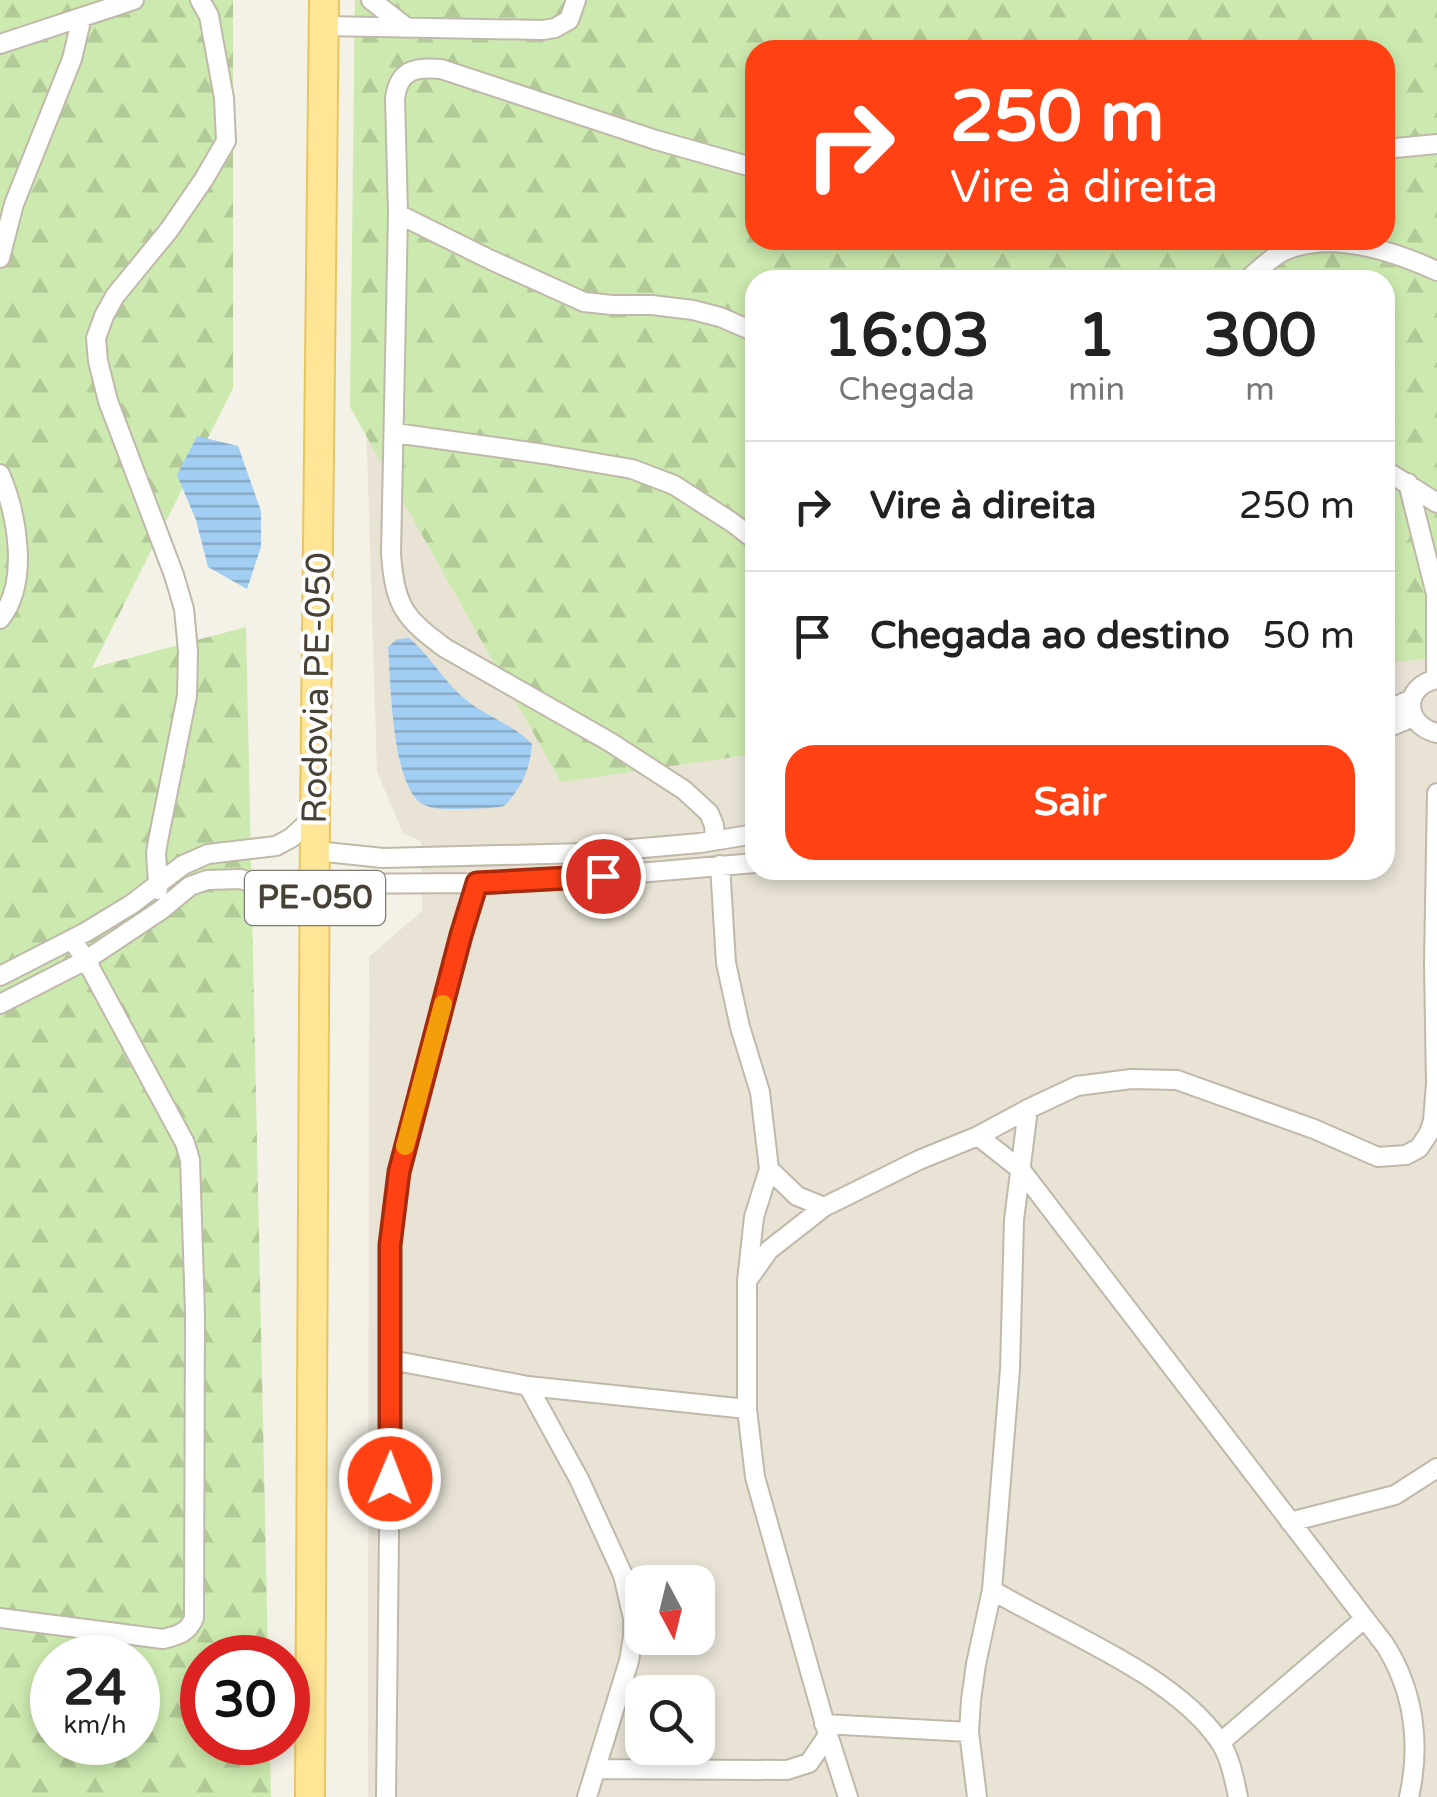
<!DOCTYPE html>
<html lang="pt">
<head>
<meta charset="utf-8">
<style>
  :root { --surface:#fff; --page:#f6f6f6; --text:#222; --muted:#767676; --line:#e0e0e0; --accent:#ff4113 }
  body { margin:0; font-family:"Varela Round",sans-serif; background:var(--page); color:var(--text); height:100vh; display:flex; flex-direction:column; font-size:38px; white-space:nowrap }
  * { box-sizing:border-box; margin:0 }
  p { font-size:32px; color:var(--muted) }
  .icon { flex:none; width:55px; height:55px; fill:none; stroke:currentColor; stroke-width:2; stroke-linecap:round; stroke-linejoin:round }
  .map { position:relative; flex:1; overflow:hidden }
  .details { position:absolute; left:745px; top:270px; width:650px; height:610px; display:flex; flex-direction:column; background:var(--surface); border-radius:30px; box-shadow:0 5px 15px #0003 }
  .details>* { flex:none }
  .banner { position:absolute; left:745px; top:40px; width:650px; height:210px; border-radius:30px; box-shadow:0 5px 15px #0003; background:#ff4113; color:#fff; overflow:hidden }
  .needle { width:65px; rotate:173deg }
  .tools { position:absolute; left:625px; top:1565px; display:grid; gap:20px }
  .tools a { display:grid; place-items:center; width:90px; height:90px; border-radius:20px; background:var(--surface); box-shadow:0 5px 15px #0003; font-size:50px }
  .speed { position:absolute; left:30px; top:1635px; display:flex; gap:20px; font-size:50px; font-weight:700; text-align:center }
  .speed>* { display:grid; place-content:center; width:130px; height:130px; border-radius:50%; background:var(--surface); box-shadow:0 5px 15px #0003; line-height:1 }
  .speed small { font-size:25px; font-weight:400 }
  .speed .limit { border:15px solid #d22; background:#fff; color:#111 }
  .pin { position:absolute; display:grid; place-items:center; width:85px; height:85px; color:#fff; margin:-42px; border:5px solid #fff; border-radius:50%; box-shadow:0 2px 10px #0007 }
  .me { position:absolute; width:110px; margin:-55px; rotate:1deg; stroke-linejoin:round; filter:drop-shadow(0 0 8px #0008) }
  .turn { display:flex; align-items:center; gap:35px; height:210px; padding:0 40px; font-size:45px }
  .turn .icon { width:130px; height:130px; stroke-width:2.5 }
  .turn b { display:block; font-size:70px; line-height:85px }
  .eta { display:flex; justify-content:space-evenly; align-items:center; height:170px; text-align:center }
  .eta b { font-size:60px; font-weight:800; line-height:70px }
  .primary-button { display:flex; gap:20px; margin-top:auto; padding:20px 40px }
  .primary-button a { flex:1; height:115px; border-radius:30px; background:var(--accent); color:#fff; font-size:40px; font-weight:800; line-height:115px; text-align:center }
  ul { padding:0; list-style:none }
  li { display:flex; align-items:center; gap:30px; height:130px; padding:0 40px; border-top:2px solid var(--line) }
  li div { flex:1 }
  li b { display:block; font-size:38px }
  li em { font-style:normal }
  .map>svg:first-child { display:block }
</style>
</head>
<body>
<div class="map">
<svg width="1437" height="1797" viewBox="0 0 1437 1797">
  <defs>
    <pattern id="forest-firs" width="22" height="20" patternUnits="userSpaceOnUse" patternTransform="scale(2.5)"><rect width="22" height="20" fill="#cceaaf"/><path d="M5 1l3.5 6h-7zM16 11l3.5 6h-7z" fill="#b1ca97"/></pattern>
    <pattern id="water-rules" width="6" height="5" patternUnits="userSpaceOnUse" patternTransform="scale(2.5)"><rect width="6" height="5" fill="#a2cef3"/><path d="M0 2.5h6" fill="none" stroke="#86a9c6"/></pattern>
  </defs>
  <rect width="100%" height="100%" fill="#f4f1e7"/>
  <path fill="#e8e3d5" fill-rule="evenodd" d="M 354,32 L 1437,46 L 1437,1797 L 368,1797 L 369,957 L 422,911 L 421,841 L 403,833 L 377,772 ZM 755,50 L 1385,50 L 1385,240 L 755,240 ZM 755,280 L 1385,280 L 1385,870 L 755,870 ZM 642,1582 L 698,1582 L 698,1638 L 642,1638 ZM 642,1692 L 698,1692 L 698,1748 L 642,1748 Z"/>
  <path fill="url(#forest-firs)" fill-rule="evenodd" d="M 0,0 L 233,0 L 233,388 L 92,668 L 246,627 L 268,1657 L 202,1658 L 202,1742 L 270,1743 L 271,1797 L 0,1797 ZM 52,1658 L 138,1658 L 138,1742 L 52,1742 Z
    M 355,0 L 1437,0 L 1437,657 L 1385,664 L 1385,280 L 755,280 L 755,754 L 561,782 L 350,407 ZM 755,50 L 1385,50 L 1385,240 L 755,240 Z"/>
  <path fill="url(#water-rules)" d="M 197,436 L 238,446 L 261,511 L 261,547 L 247,589 L 208,567 L 196,520 L 177,475 Z
    M 409,638 C 430,655 443,681 464,698 C 484,716 515,725 532,744 C 530,769 522,788 504,806 C 492,809 478,808 465,809 C 454,809 438,810 427,806 C 391,795 391,681 388,647 L 397,639 Z"/>
  <g fill="none" stroke-linecap="round" stroke-linejoin="round">
    <defs>
      <path id="street" d="M 371,0 L 406,27
        M 324,26 L 543,30 L 555,28 L 569,20 L 576,0
        M 0,44 L 134,0
        M 1385,149 L 1437,144
        M 398,214 L 491,260 L 584,302 L 612,305 L 652,305 L 693,310 L 720,317 L 755,332
        M 0,258 L 14,204 L 72,59 L 82,17
        M 1247,280 C 1259,270 1270,258 1284,251 C 1331,230 1393,251 1437,271
        M 395,433 L 544,454 L 632,469 L 674,485 L 733,523 L 755,540
        M 1385,470 L 1437,503
        M 0,474 C 17,514 30,582 0,619
        M 1408,483 L 1436,594 L 1436,679
        M 1437,679 C 1402,686 1403,725 1437,733
        M 1385,711 L 1412,699
        M 1385,729 L 1413,717
        M 715,839 L 714,825 L 709,813 L 684,790 L 610,742 L 445,648 C 404,618 395,606 391,554 L 398,214 L 395,98 C 399,69 416,67 441,69 L 656,140 L 755,168
        M 316,851 L 383,858 L 586,853 L 700,843 L 755,834
        M 720,865 L 726,963 L 740,1027 L 760,1092 L 769,1169 L 754,1217 L 747,1281 L 747,1409 L 755,1477 L 828,1735 L 848,1797
        M 315,884 L 477,883 L 603,876 L 755,863
        M 158,890 L 158,884 L 183,865 L 208,854 L 276,846 L 291,838 L 315,816
        M 0,976 L 86,932 L 132,904 L 158,884 L 156,853 L 158,841 L 187,696 L 188,651 L 184,609 L 174,575 L 108,401 L 98,361 L 96,338 L 104,316 L 115,296 L 169,230 L 204,179 L 226,141 L 224,98 L 209,16 L 200,0
        M 0,1004 L 86,960 L 161,910 L 190,886 L 207,880 L 241,879 L 275,891 L 315,914
        M 978,1136 L 1021,1170 L 1385,1645 C 1414,1691 1421,1744 1409,1797
        M 769,1169 L 797,1196 L 824,1207
        M 747,1281 L 769,1250 L 824,1207 L 919,1160 L 978,1136 L 1028,1109 L 1077,1086 L 1131,1079 L 1177,1080 L 1314,1129 L 1378,1157 L 1406,1155 L 1419,1148 L 1429,1133 L 1433,1121 L 1436,1084 L 1434,962 L 1437,793
        M 391,1360 L 528,1386 L 747,1409
        M 528,1386 L 579,1479 L 623,1575 L 633,1618 L 633,1637 L 629,1661 L 587,1797
        M 1290,1522 L 1395,1495 L 1437,1468
        M 992,1590 C 1062,1632 1171,1673 1218,1739 C 1230,1755 1234,1778 1238,1797
        M 0,1618 L 163,1639 C 178,1635 188,1633 194,1618 L 195,1313 L 190,1160 L 185,1143 L 86,960 L 72,940
        M 824,1724 L 969,1732
        M 1221,1742 L 1364,1619
        M 596,1769 L 787,1770 L 809,1763 L 828,1735
        M 386,1797 L 391,1360 L 390,1245 L 393,1208 L 407,1136 L 477,883
        M 977,1797 L 969,1732 L 971,1700 L 976,1664 L 992,1590 L 1010,1369 L 1014,1220 L 1028,1109"/>
      <path id="primary" d="M 310,1797 L 315,816 L 324,0"/>
    </defs>
    <use href="#street" stroke="#c0b9a9" stroke-width="22"/>
    <use href="#primary" stroke="#e8c562" stroke-width="32"/>
    <use href="#street" stroke="#fff" stroke-width="18"/>
    <use href="#primary" stroke="#ffe595" stroke-width="28"/>
  </g>
  <g fill="none" stroke-linecap="round" stroke-linejoin="round">
    <defs>
      <path id="route" d="M 390,1479 L 390,1245 L 399,1172 L 461,935 L 477,883 L 603,876"/>
    </defs>
    <use href="#route" stroke="#a62a0c" stroke-width="25"/>
    <use href="#route" stroke="#ff4113" stroke-width="18"/>
    <path stroke="#f59e0b" stroke-width="18" d="M 405,1146 L 443,1004"/>
  </g>
  <g text-anchor="middle" dominant-baseline="central" stroke-width="8" stroke-linejoin="round" paint-order="stroke">
    <rect fill="#fff" stroke="#7f7a72" stroke-width="2.5" x="245" y="871" width="140" height="54" rx="8"/>
    <g font-size="32" font-weight="bold" fill="#484136">
      <text x="315" y="898">PE-050</text>
    </g>
    <g font-size="35" fill="#484136" stroke="#fff">
      <text transform="translate(317 688) rotate(-89)">Rodovia PE-050</text>
    </g>
  </g>
</svg>
<div class="tools">
<a><svg class="needle" viewBox="-14 -14 28 28"><path d="M0-13l5 13h-10z" fill="#e53935"/><path d="M0 13l5-13h-10z" fill="#767676"/></svg></a>
<a><svg class="icon" aria-label="search" viewBox="0 0 24 24"><circle cx="10" cy="10" r="6"/><path d="M15 15l6 6"/></svg></a>
</div>
<div class="speed"><div>24<small>km/h</small></div><div class="limit">30</div></div>
<div class="pin" style="left:603px;top:876px;background:#d93025"><svg class="icon" aria-label="arrive" viewBox="0 0 24 24"><path d="M6 21V4h12l-3 4 3 4H6"/></svg></div>
<svg class="me" style="left:390px;top:1479px" viewBox="-20 -20 40 40"><circle r="17" fill="#ff4113" stroke="#fff" stroke-width="3"/><path d="M0-11L8 9 0 5-8 9z" fill="#fff"/></svg>
<div class="banner">
<div class="turn"><svg class="icon" aria-label="right" viewBox="0 0 24 24"><path d="M7 20v-9h11M14 6l5 5-5 5"/></svg><div><b>250 m</b>Vire à direita</div></div>
</div>
<section class="details">
<div class="eta">
<div><b>16:03</b><p>Chegada</p></div>
<div><b>1</b><p>min</p></div>
<div><b>300</b><p>m</p></div>
</div>
<ul>
<li><svg class="icon" aria-label="right" viewBox="0 0 24 24"><path d="M7 20v-9h11M14 6l5 5-5 5"/></svg><div><b>Vire à direita</b></div><em>250 m</em></li>
<li><svg class="icon" aria-label="arrive" viewBox="0 0 24 24"><path d="M6 21V4h12l-3 4 3 4H6"/></svg><div><b>Chegada ao destino</b></div><em>50 m</em></li>
</ul>
<div class="primary-button"><a>Sair</a></div>
</section>
</div>
</body>
</html>
